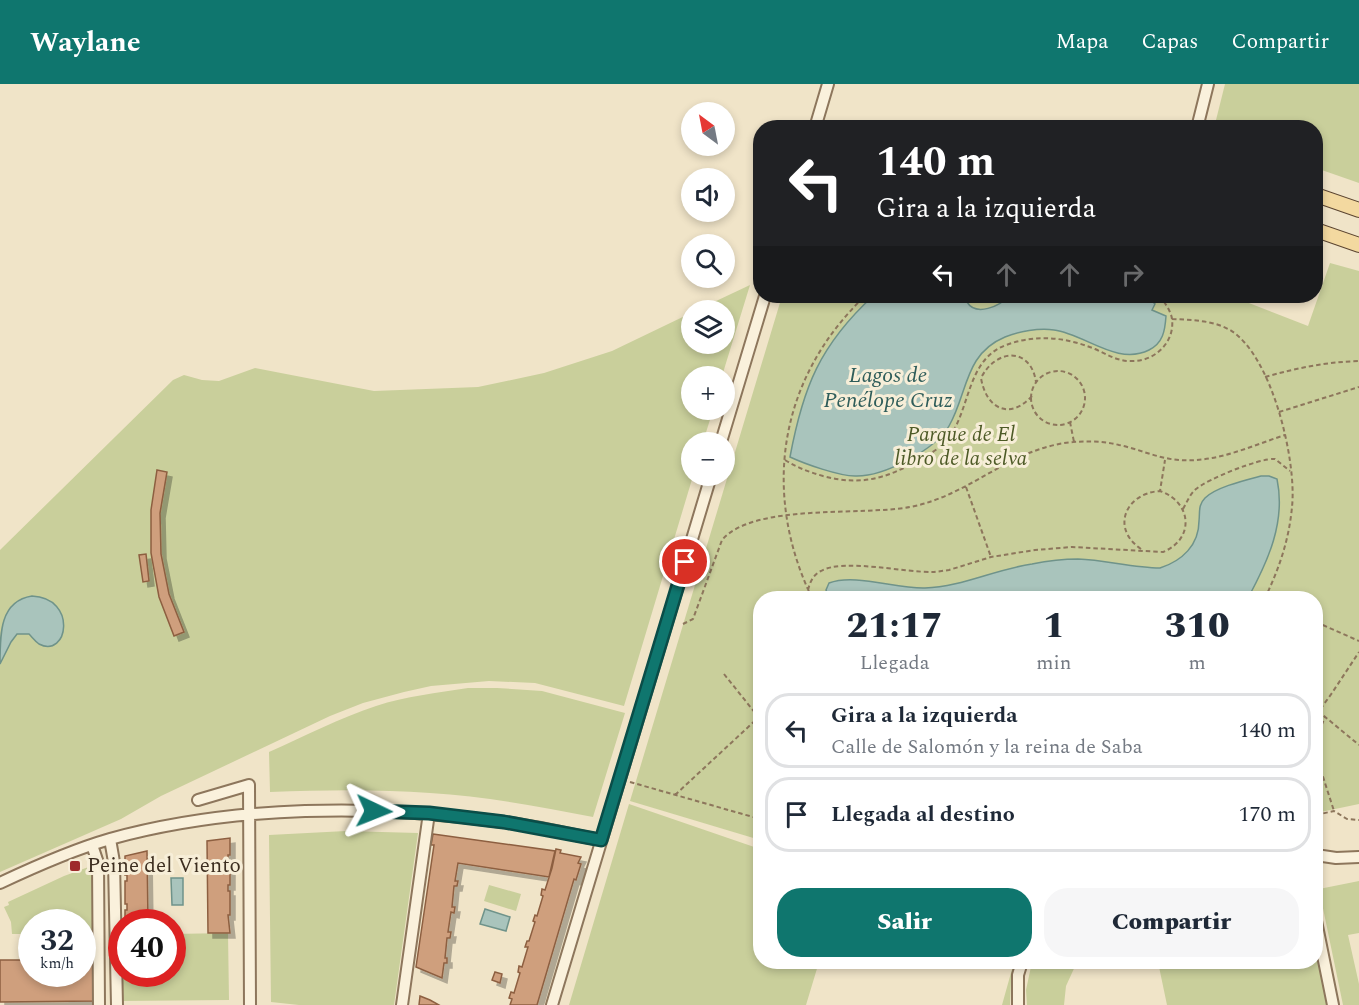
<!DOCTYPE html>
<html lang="es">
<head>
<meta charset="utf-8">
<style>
  :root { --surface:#fff; --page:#f6f6f7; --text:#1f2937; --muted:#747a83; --line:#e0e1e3; --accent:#0f766e }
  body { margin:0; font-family:Spectral,serif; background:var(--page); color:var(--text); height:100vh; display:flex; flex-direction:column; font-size:22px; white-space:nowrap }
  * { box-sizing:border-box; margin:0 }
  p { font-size:20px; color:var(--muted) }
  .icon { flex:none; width:33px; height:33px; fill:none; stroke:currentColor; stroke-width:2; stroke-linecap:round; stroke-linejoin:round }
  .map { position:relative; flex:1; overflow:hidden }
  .panel { position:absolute; left:753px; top:507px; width:570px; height:378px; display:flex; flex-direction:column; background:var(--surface); border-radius:24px; box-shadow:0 3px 9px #0003 }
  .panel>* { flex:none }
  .top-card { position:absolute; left:753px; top:36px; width:570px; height:183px; border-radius:24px; box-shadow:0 3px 9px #0003; background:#202124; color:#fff; overflow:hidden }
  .needle { width:39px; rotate:328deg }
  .fabs { position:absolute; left:681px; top:18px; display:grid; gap:12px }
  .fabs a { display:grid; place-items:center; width:54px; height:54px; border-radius:50%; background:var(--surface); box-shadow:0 3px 9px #0003; font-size:30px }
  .speed { position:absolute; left:18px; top:825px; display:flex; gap:12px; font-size:30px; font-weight:700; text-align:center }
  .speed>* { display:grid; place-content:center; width:78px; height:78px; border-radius:50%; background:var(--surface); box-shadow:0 3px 9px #0003; line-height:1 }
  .speed small { font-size:15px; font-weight:400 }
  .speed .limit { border:9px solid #d22; background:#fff; color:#111 }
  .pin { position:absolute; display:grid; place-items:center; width:51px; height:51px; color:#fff; margin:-26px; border:3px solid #fff; border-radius:50%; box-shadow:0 2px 6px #0007 }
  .me { position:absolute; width:66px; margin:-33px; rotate:92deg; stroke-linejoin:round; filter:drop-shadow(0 0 4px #0008) }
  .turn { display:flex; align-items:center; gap:21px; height:126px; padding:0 24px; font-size:27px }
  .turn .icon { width:78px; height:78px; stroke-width:2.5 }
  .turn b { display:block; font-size:42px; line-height:51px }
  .lanes { display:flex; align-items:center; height:57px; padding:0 24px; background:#0003; justify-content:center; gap:30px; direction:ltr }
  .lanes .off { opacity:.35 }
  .eta { display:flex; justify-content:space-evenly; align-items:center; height:102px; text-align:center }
  .eta b { font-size:36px; font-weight:800; line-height:42px }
  .cta { display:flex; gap:12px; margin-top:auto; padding:12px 24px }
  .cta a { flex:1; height:69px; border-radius:24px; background:var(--accent); color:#fff; font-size:24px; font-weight:800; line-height:69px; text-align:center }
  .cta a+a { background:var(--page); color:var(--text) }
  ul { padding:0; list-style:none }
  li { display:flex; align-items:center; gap:18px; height:75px; margin:0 12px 9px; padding:0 12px; border:3px solid var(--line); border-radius:24px }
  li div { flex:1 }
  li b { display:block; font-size:22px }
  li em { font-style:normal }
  header { display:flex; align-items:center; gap:36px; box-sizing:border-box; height:84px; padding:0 30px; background:var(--accent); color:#fff }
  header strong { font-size:28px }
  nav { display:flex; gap:33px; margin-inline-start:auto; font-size:21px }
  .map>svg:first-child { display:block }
</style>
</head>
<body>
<header>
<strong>Waylane</strong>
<nav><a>Mapa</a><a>Capas</a><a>Compartir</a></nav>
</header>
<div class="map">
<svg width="1359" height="921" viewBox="0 0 1359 921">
  <defs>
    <filter id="shadow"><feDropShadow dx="5" dy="5" stdDeviation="0" flood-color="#0004"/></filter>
  </defs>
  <rect width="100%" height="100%" fill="#f0e4c8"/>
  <path fill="#c9cf9b" d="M 1225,0 L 1359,0 L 1359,99 L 1316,84 L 1316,44 L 1218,43 L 1216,36 Z
    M 1330,179 L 1359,187 L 1359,720 L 1316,729 L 1316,514 L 760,514 L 760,756 L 630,717 L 782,212 L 1231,212 L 1308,242 Z
    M 750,201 L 722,292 L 692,292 L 692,326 L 713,326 L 703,358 L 692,358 L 693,392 L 624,622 L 535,599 L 489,597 L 431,602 L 404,608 L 363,619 L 330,632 L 161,712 L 121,735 L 0,788 L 0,466 L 173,296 L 184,291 L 202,296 L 219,297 L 255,284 L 374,307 L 478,303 L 544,289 L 612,267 L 691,229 L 692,260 L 724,260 L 724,226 L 697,226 Z
    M 468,604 L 497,604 L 542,607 L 625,629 L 593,733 C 539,723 485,712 430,709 C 377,705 323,706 270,708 L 269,668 C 305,652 340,634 376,622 C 406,612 437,609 468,604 Z
    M 629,720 L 760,765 L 760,878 L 819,878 L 806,921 L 569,921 Z
    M 346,747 L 418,749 L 394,921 L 299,921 L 271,918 L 269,751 Z
    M 94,781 L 94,859 L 83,859 L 82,838 L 32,838 L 31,859 L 29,859 L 29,850 L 12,850 L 11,838 L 4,823 L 9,821 L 8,818 L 64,792 Z
    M 1359,797 L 1359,849 L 1348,851 L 1359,900 L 1359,921 L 1343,921 L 1319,805 Z
    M 489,801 L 521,810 L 516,827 L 484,817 Z
    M 228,849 L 229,916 L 120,917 L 119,850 L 121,850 L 122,890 L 172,890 L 173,850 Z
    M 1316,869 L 1327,921 L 1167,921 L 1158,878 L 1316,878 Z
    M 1014,878 L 1016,878 L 1011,897 L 1010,921 L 1002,921 Z
    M 1032,878 L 1077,878 L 1066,902 L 1064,921 L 1027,921 L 1026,906 Z"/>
  <path fill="#a9c4bc" stroke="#6f938a" stroke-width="1.5" d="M 873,212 L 968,212 L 967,218 C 976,233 1000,222 1009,212 L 1147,212 L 1155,220 L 1152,226 L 1166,232 C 1165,247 1163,259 1149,266 C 1117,282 1085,250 1054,246 C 1039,244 1019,247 1005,253 C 964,270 968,309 949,342 C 935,366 883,393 855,392 C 839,392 805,380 790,373 C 803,303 820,261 873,212 Z
    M 1261,392 L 1269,392 L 1277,395 C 1286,438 1268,477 1248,514 L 994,514 L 990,510 L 978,514 L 829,514 L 826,506 L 829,499 C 855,489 896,505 925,504 C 961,503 996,485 1032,480 C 1047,477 1063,475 1078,475 C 1106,476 1133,484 1160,484 C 1182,477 1199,461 1199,437 C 1200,428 1198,421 1205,414 C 1216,403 1246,396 1261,392 Z
    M 32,512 C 78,514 68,575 39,560 C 35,557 32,553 29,550 L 17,550 L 11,558 L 0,580 C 0,549 0,517 32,512 Z
    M 171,794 L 183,794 L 183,821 L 172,821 Z
    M 485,825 L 510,833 L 506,847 L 480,840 Z"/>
  <path fill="#cf9f7d" stroke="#8d5f41" stroke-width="1.5" filter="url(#shadow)" d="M 157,386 L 167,388 L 160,429 L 161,470 L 169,510 L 184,548 L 174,552 L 159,513 L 151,469 L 151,426 Z
    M 146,470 L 149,497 L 143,498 L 139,471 Z
    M 433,750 L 555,767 L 549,793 L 458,779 L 455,797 L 458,797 L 457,802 L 454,802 L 452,823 L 455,823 L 454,829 L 451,828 L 448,848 L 451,848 L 450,854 L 447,854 L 445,874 L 447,874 L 447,879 L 444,879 L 442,894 L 416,883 L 434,761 L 431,761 Z
    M 230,754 L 230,771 L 228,771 L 228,777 L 230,777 L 230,801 L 228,801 L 228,807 L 230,807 L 230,831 L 228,831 L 230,849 L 208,849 L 207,757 Z
    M 556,765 L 561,766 L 560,769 L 581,773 L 578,779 L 581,780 L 576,796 L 574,795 L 537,921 L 510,921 L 512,915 L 509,914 L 511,908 L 514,909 L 520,889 L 518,888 L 519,882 L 522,883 L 528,863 L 525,863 L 527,857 L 529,857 L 535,838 L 533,837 L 535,831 L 537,832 L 543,812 L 541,811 L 542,805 L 545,806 L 552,784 Z
    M 147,767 L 148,838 L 125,838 L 125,826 L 127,826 L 127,820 L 125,820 L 125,797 L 127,797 L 127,791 L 125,791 L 125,772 Z
    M 86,859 L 94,859 L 95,917 L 0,918 L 0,876 L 32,876 L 32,890 L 82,890 L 82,875 L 86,875 Z
    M 495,888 L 502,890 L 500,899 L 492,896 Z
    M 420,912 L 430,916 L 439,921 L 419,921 Z"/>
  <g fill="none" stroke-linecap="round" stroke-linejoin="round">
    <defs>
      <path id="minor" d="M 815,44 L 828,0
        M 1197,44 L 1208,0
        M 721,358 L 765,212
        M 198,716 L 249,701 L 250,921
        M 110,755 L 114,778 L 117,921
        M 92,761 L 98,779 L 99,921
        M 1316,771 L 1336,774 L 1359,773
        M 0,799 C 36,782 72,766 110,755 C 233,721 376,720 503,738 C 536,742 568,750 601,756
        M 1316,837 L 1333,921
        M 402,921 L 429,729
        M 552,921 L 711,392
        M 1018,921 L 1018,891 L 1022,878"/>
      <path id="major" d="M 1316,111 L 1359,126
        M 1316,146 L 1359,161"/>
    </defs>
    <use href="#minor" stroke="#8d765c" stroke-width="14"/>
    <use href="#major" stroke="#5b4430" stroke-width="16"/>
    <path stroke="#8d765c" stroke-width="2" stroke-dasharray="4.5 3" stroke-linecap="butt" d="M 975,44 C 1031,36 1087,36 1144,44
      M 1172,235 C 1192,236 1212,236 1230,246 C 1272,271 1297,377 1292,423 C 1289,456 1279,485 1265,514
      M1031 314a27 27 0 1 1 54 0a27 27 0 1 1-54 0Z
      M 1265,293 C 1297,284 1326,278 1359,277
      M 1032,312 C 1009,337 986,324 981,294 C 996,264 1031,263 1036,298
      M 1279,328 L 1359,303
      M 1070,338 L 1074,358
      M 785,376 C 798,384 809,388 823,392 C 861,402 885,395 919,376 C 928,371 941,364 948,355 C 971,325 966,276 1006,261 C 1036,250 1065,253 1095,265 C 1108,271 1119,278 1133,277 C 1155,277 1175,258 1172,235 C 1171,227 1164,217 1159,212
      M 966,403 L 991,473
      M 1183,425 C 1187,418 1190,410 1196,405 C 1208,395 1259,374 1275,375 L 1290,387
      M 1141,465 C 1110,444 1126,409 1160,407
      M 808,506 C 810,498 813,491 821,487 C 843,474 906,489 934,488 L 949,486 L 991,473 L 1035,466 L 1072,463 L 1163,468 C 1195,455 1192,418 1160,407 L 1165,376
      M 812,514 C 761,408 779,294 865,212
      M 1316,538 L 1359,557
      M 683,540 L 693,535 L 722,456 C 753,419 863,432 910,423 C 972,411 1009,364 1073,358 C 1088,357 1104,357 1119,361 C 1139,365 1159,375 1180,376 C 1216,379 1251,362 1285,351
      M 724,590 L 760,635
      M 1318,627 L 1359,661
      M 1316,631 L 1332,609 L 1359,568
      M 1316,655 L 1325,633
      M 1316,671 L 1334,727
      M 630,698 L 760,735
      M 675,711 L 759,633
      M 1316,731 L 1334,727 L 1347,735 L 1359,736"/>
    <use href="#minor" stroke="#faf1dc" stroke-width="10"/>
    <use href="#major" stroke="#f3d9a0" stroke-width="14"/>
  </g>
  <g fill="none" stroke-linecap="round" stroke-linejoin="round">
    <defs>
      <path id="route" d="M 374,727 L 429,729 L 504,738 L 601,756 L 685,478"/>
    </defs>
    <use href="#route" stroke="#0a4d48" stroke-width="15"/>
    <use href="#route" stroke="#0f766e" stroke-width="10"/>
  </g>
  <rect fill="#9e2a2b" stroke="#f7eed8" stroke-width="2" x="69" y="776" width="12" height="12" rx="3"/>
  <g text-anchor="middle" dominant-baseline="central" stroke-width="6" stroke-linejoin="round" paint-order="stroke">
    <g font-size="21" font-style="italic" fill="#4d5a26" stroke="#f7eed8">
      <text x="961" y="351">Parque de El<tspan x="961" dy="24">libro de la selva</tspan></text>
    </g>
    <g font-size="21" fill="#3d2e20" stroke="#f7eed8" text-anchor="start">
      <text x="87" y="782">Peine del Viento</text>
    </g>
    <g font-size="22" font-style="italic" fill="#2f5d5a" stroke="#f7eed8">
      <text x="888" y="291">Lagos de<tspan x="888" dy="25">Penélope Cruz</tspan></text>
    </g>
  </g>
</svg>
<div class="fabs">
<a><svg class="needle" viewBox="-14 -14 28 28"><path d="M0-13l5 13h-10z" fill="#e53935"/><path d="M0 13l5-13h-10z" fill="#747a83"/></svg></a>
<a><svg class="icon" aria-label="sound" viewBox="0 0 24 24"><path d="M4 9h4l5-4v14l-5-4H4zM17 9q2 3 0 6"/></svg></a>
<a><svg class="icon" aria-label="search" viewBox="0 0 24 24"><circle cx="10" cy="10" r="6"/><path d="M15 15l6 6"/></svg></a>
<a><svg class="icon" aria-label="layers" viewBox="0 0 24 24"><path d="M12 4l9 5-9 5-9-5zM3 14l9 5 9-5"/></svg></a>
<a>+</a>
<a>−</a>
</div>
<div class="speed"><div>32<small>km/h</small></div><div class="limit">40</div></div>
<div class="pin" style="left:685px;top:478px;background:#d93025"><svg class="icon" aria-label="arrive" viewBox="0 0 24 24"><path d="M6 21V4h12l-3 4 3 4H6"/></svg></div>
<svg class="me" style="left:374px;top:727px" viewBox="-20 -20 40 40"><path d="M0-17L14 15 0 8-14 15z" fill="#0f766e" stroke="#fff" stroke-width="4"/></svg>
<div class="top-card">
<div class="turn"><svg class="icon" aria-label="left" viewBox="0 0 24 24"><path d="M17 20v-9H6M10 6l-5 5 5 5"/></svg><div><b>140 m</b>Gira a la izquierda</div></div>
<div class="lanes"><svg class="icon" aria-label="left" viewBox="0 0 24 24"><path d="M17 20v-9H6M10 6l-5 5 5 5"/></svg><svg class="icon off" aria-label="ahead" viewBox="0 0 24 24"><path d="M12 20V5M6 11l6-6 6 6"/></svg><svg class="icon off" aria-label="ahead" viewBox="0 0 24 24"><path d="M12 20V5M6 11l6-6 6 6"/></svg><svg class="icon off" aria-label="right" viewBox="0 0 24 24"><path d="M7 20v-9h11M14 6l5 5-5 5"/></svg></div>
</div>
<section class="panel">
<div class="eta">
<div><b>21:17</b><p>Llegada</p></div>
<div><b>1</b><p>min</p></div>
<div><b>310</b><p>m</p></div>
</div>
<ul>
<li><svg class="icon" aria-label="left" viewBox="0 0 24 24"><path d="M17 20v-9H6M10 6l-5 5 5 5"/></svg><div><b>Gira a la izquierda</b><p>Calle de Salomón y la reina de Saba</p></div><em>140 m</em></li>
<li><svg class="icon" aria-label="arrive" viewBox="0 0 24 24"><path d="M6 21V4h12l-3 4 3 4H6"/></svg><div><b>Llegada al destino</b></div><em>170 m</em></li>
</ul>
<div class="cta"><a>Salir</a><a>Compartir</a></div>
</section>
</div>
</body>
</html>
